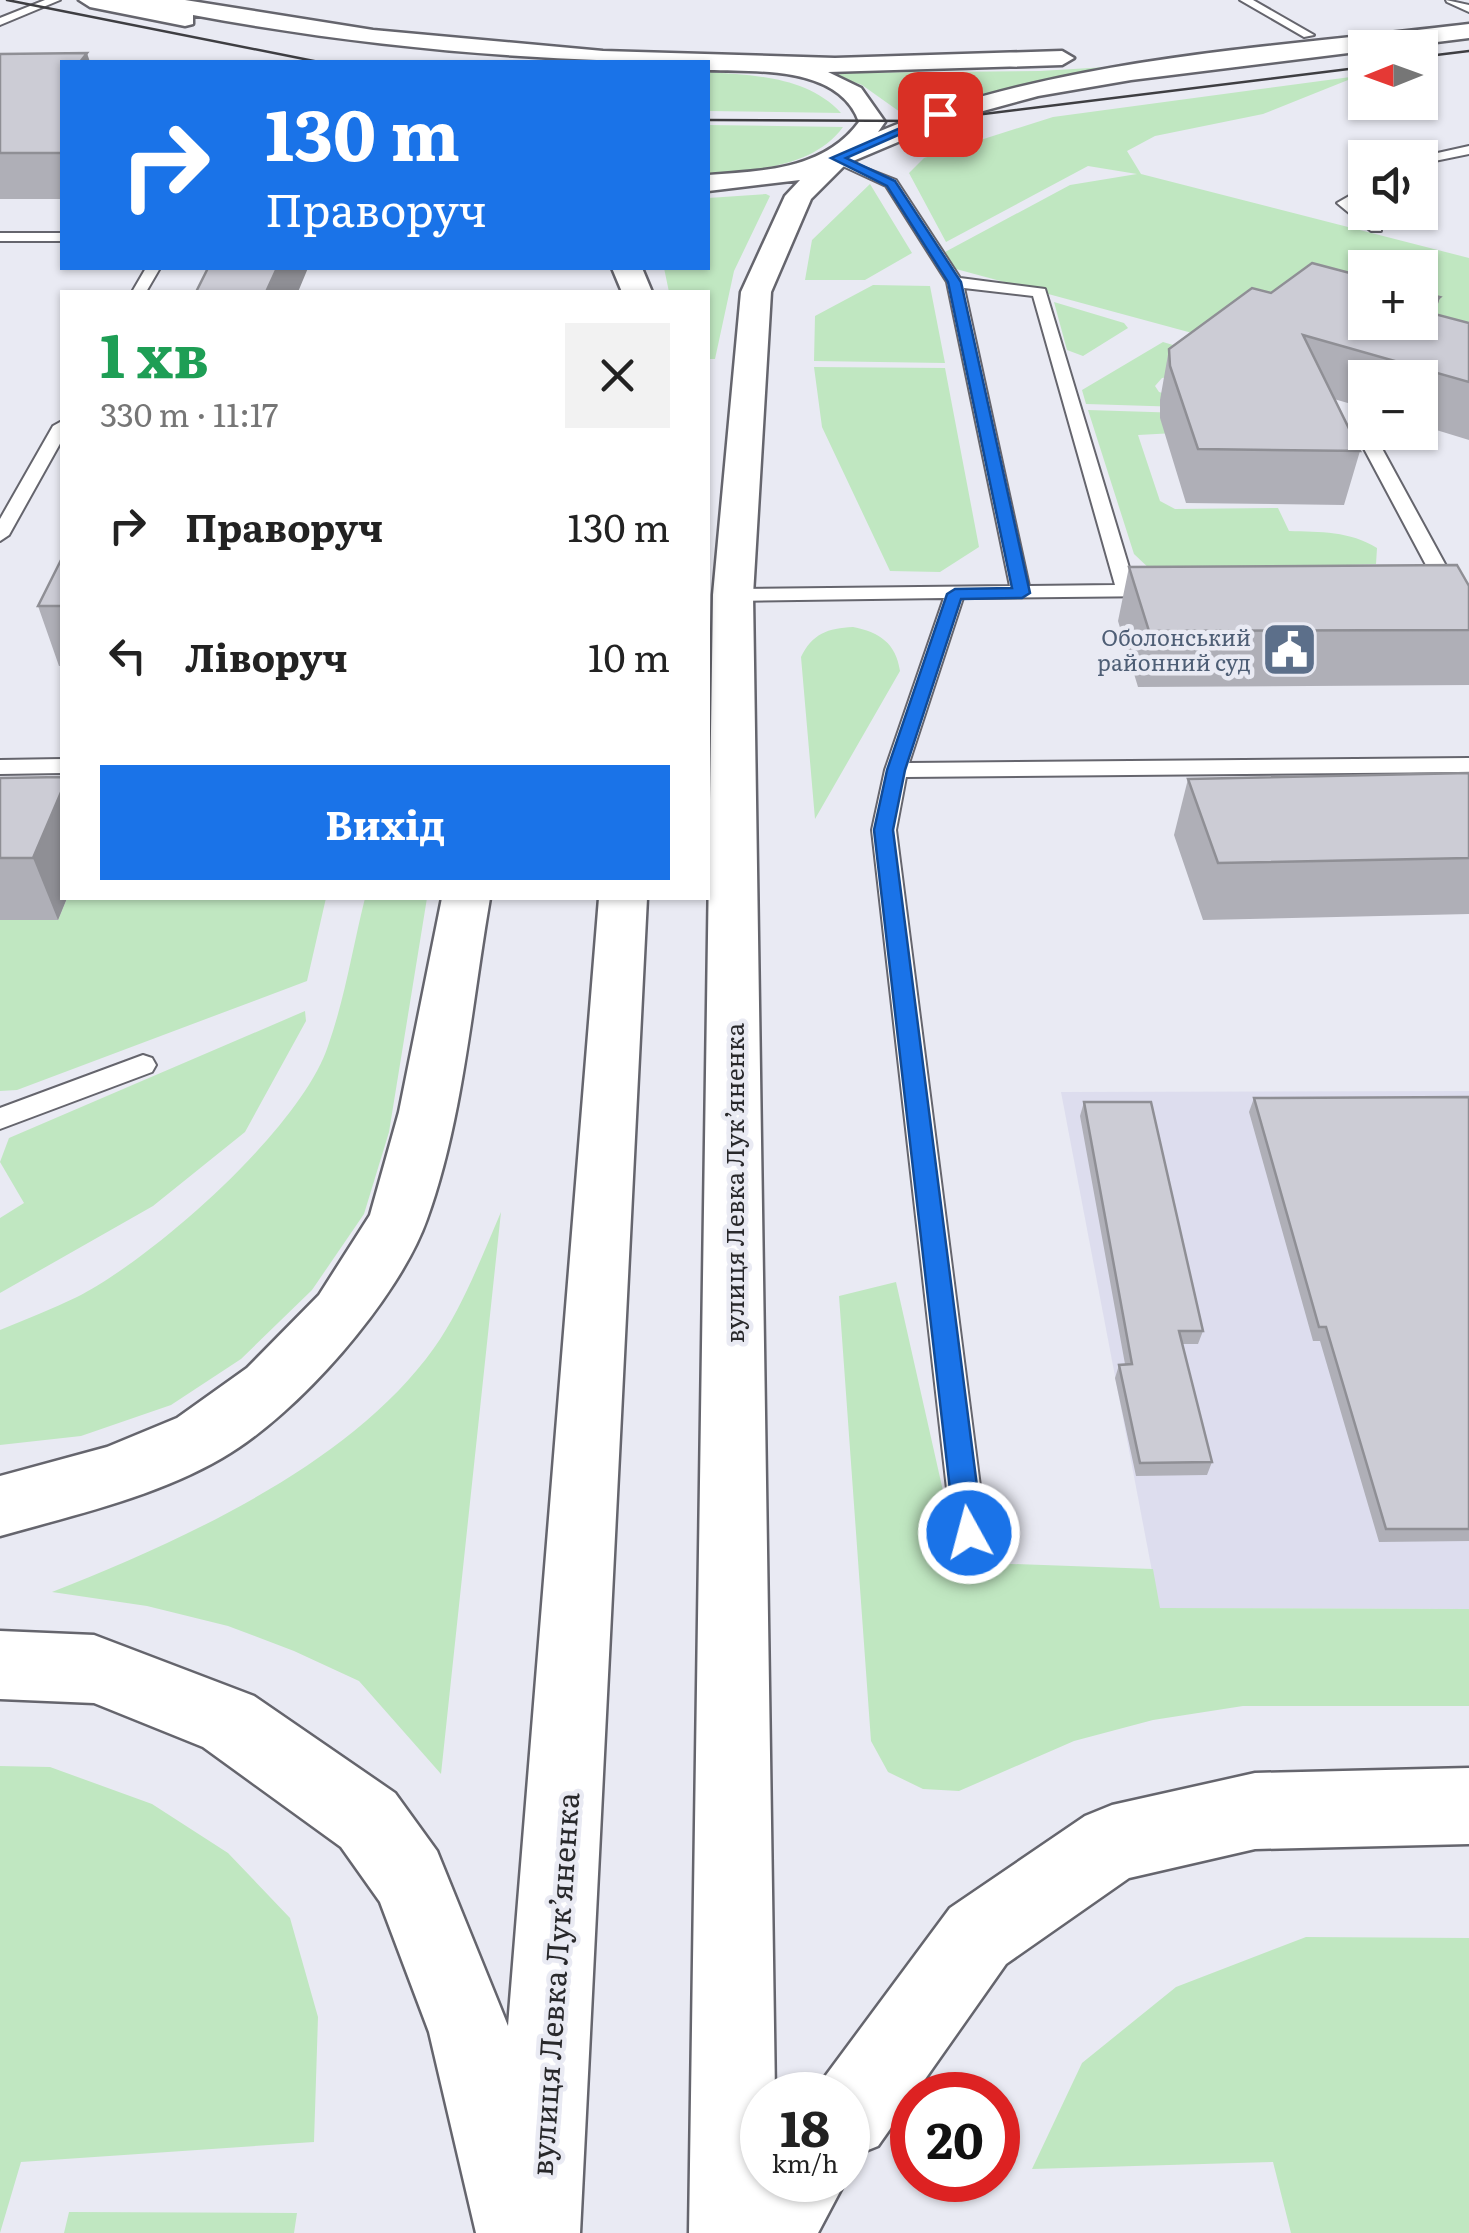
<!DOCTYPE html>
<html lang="uk">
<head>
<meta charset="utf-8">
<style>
  :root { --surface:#fff; --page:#f2f2f2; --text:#222; --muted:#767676; --accent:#1a73e8 }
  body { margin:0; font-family:Literata,serif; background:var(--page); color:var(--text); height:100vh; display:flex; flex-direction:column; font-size:38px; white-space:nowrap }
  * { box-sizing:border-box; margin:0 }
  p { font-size:32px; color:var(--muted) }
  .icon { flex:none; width:55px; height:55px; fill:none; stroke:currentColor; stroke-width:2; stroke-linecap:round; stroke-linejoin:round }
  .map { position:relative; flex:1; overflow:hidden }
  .panel { position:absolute; left:60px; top:290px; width:650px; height:610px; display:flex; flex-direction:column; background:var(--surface); border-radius:0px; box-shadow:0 2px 8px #0004 }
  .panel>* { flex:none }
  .top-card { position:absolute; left:60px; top:60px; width:650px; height:210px; border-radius:0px; box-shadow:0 2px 8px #0004; background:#1a73e8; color:#fff; overflow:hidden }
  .needle { width:65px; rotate:269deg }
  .tools { position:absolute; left:1348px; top:30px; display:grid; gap:20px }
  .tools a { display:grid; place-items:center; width:90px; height:90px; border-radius:0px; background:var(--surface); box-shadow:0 2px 8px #0004; font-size:50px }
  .speed { position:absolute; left:740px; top:2072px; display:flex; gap:20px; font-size:50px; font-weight:700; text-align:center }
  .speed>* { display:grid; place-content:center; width:130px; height:130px; border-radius:50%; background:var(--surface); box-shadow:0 2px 8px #0004; line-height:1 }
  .speed small { font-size:25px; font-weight:400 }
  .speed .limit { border:15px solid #d22; background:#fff; color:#111 }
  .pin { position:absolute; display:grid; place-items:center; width:85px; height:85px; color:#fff; margin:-42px; border-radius:20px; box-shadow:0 5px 15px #0006 }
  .me { position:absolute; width:110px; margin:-55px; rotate:353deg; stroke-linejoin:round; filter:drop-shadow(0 0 8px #0008) }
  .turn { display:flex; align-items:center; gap:35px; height:210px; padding:0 40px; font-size:45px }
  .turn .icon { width:130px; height:130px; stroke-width:2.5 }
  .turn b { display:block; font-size:70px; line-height:85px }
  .round { display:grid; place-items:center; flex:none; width:105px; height:105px; border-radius:0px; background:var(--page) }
  .head { display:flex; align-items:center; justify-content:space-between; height:170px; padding:0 40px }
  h1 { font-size:60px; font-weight:700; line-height:75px; color:#1e9e55 }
  .cta { display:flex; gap:20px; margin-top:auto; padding:20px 40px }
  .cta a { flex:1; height:115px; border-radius:0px; background:var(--accent); color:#fff; font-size:40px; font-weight:700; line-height:115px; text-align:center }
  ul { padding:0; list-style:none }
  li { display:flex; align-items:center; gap:30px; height:130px; padding:0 40px }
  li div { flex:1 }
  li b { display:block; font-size:38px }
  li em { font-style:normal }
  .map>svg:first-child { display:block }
</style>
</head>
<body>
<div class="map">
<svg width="1469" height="2233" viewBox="0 0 1469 2233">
  <rect width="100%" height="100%" fill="#e9eaf3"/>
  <path fill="#dde" d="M 1469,1091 L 1469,1609 L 1159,1608 L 1061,1092 Z"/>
  <path fill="#c0e7c1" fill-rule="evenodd" d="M 1173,63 L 1044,80 L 922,112 L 900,112 L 862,85 L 828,73 L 1040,71 Z
    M 708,72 C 754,75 808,77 841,113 L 708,111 Z
    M 1358,76 L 1263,114 L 1155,136 L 1127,151 L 1141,174 L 1469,258 L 1469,352 L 1229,343 L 956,269 L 945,252 L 1070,185 L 1137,174 L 1088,166 L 946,242 L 909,173 L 924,158 L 1053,117 ZM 1365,268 L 1420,268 L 1420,322 L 1365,322 Z
    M 708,125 L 843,127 C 813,168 754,170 708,174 Z
    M 870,184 L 912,253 L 865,280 L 805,280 L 812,240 Z
    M 766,194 L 770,196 L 734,271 L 715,359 L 708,359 L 708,292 L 669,292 L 664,268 L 708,268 L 708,198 Z
    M 873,285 L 930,286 L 945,363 L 814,361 L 815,316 Z
    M 1054,302 L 1124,323 L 1128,328 L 1083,356 L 1067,350 Z
    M 1163,342 L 1203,354 L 1170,377 L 1162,378 L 1155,386 L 1159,392 L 1214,408 L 1086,404 L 1082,390 Z
    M 814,367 L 945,368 L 979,547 L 940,572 L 890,571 L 822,427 Z
    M 1088,410 L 1214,414 L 1212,431 L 1138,435 L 1160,501 L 1175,509 L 1278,508 L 1289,531 C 1320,532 1350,531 1377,548 L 1376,564 L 1153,572 L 1134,554 Z
    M 853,627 C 879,632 896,643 900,671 L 815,819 L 801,657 C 812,634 828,628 853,627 Z
    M 67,898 L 326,898 L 307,981 L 17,1090 L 0,1091 L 0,920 L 58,920 Z
    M 365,898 L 427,898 L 389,1132 L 364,1214 L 312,1290 L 241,1359 L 171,1405 L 81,1436 L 0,1445 L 0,1330 C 26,1319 52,1309 77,1297 C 154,1258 301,1128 328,1046 C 345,998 353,946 365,898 Z
    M 305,1011 L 306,1021 L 245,1132 L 153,1206 L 0,1293 L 0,1218 L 24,1203 L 0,1162 L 9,1138 Z
    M 501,1212 L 441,1774 L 359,1681 L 294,1651 L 228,1626 L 147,1606 L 52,1592 C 181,1541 351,1465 434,1348 C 463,1307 481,1258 501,1212 Z
    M 896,1282 L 959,1562 L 1153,1569 L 1160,1608 L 1469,1609 L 1469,1706 L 1243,1706 L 1153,1720 L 1074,1741 L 959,1791 L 923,1789 L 888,1772 L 871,1741 L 839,1296 Z
    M 0,1766 L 50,1767 L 152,1804 L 228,1853 L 290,1918 L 318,2017 L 314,2142 L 21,2162 L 0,2233 Z
    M 1306,1937 L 1469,1938 L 1469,2233 L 1291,2233 L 1273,2162 L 1032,2169 L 1082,2063 L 1176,1987 Z
    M 69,2212 L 297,2213 L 294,2233 L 64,2233 Z"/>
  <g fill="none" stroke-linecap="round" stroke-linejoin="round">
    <defs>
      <path id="lane" d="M 45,0 L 60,0 L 0,25 L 0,18 Z
        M 1240,0 L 1253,0 L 1314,35 L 1304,37 Z
        M 1446,0 L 1469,5 L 1469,12 L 1447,2 Z
        M 1469,146 L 1469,154 L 1420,164 L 1420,158 L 1415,158 Z
        M 832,155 L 896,180 L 960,278 L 1045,289 L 1134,584 L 1161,584 L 1171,590 L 1161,596 L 963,598 L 909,763 L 1469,758 L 1469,772 L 906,777 L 896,830 L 986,1533 L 981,1544 L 969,1548 L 957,1544 L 952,1533 L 872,830 L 885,770 L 944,598 L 733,601 L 723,595 L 733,589 L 1010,586 L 947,282 L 886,186 L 832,161 ZM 964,288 L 1033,296 L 1115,585 L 1029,586 Z
        M 1365,187 L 1365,197 L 1353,203 L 1381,225 L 1381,231 L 1371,231 L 1337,203 Z
        M 0,233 L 62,233 L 62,241 L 0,241 Z
        M 146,268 L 160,268 L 146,292 L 132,292 Z
        M 62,421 L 62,440 L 9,535 L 0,541 L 0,519 L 53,426 Z
        M 1356,424 L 1365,424 L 1365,432 L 1373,432 L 1469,608 L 1469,633 L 1459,627 L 1353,428 Z
        M 62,759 L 62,773 L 0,774 L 0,760 Z
        M 143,1055 L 152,1058 L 156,1065 L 152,1072 L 0,1129 L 0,1108 Z"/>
      <path id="secondary" d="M 79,0 L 185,0 L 373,30 L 603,51 L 835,58 L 1062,51 L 1074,58 L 1062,65 L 828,72 L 861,88 L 885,122 L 878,132 C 1063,56 1272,48 1469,24 L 1469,38 L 1131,80 L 1038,96 L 950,120 L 846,164 L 811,199 L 771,292 L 753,595 L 775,2095 L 762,2095 L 762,2180 L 846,2180 L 818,2233 L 689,2233 L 713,595 L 741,292 L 785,196 L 800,180 L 708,191 L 708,175 C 762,171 824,170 859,122 C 839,65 755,72 708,70 L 708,62 C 534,62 364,47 193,15 L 193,24 L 185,26 L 90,7 Z
        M 612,268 L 642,268 L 652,292 L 622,292 Z
        M 442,898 L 490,898 C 472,1001 463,1120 427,1219 C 399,1299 296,1416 222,1458 C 155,1497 74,1515 0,1536 L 0,1476 L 107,1447 L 177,1418 L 247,1368 L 319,1295 L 370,1215 L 399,1112 Z
        M 599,898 L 647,898 L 580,2233 L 476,2233 L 429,2032 L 380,1902 L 341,1847 L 203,1747 L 94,1703 L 0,1699 L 0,1631 L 94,1635 L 254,1696 L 395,1793 L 437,1851 L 508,2026 Z
        M 1469,1768 L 1469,1844 L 1255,1849 L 1129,1878 L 1006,1964 L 878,2146 L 848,2158 L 848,2095 L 814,2095 L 818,2086 L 950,1908 L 1085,1816 L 1112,1805 L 1255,1773 Z"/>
    </defs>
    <use href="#lane" stroke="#65656d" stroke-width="4"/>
    <use href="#secondary" stroke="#65656d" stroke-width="5"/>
    <use href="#lane" fill="#fff" fill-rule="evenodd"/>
    <use href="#secondary" fill="#fff" fill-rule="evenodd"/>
    <path stroke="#3e3e42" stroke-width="2.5" d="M 7,0 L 319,62
      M 1420,57 L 1469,51
      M 708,120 L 927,121 L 1365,67"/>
  </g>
  <path fill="#afafb7" d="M 0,54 L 62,62 L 62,199 L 0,199 Z
    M 1271,293 L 1440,297 L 1435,314 L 1469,323 L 1469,440 L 1420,425 L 1420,378 L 1365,378 L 1365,408 L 1334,399 L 1360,451 L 1344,505 L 1186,503 L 1160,418 L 1160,400 L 1169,349 Z
    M 62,558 L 62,666 L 59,666 L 38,606 Z
    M 1129,567 L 1469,586 L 1469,685 L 1138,687 L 1118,621 Z
    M 1469,773 L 1469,914 L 1203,920 L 1174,835 L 1188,779 Z
    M 0,778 L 62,898 L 67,898 L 58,920 L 0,920 Z
    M 1469,1097 L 1469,1541 L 1379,1542 L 1320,1341 L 1313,1341 L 1249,1112 L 1254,1098 Z
    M 1084,1102 L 1203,1331 L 1198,1344 L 1182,1344 L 1212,1462 L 1207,1475 L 1136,1476 L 1115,1378 L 1119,1365 L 1125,1364 L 1080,1116 Z"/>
  <path fill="#8f8f95" d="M 87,53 L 90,62 L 80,62 Z
    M 277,268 L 308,268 L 298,292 L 266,292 Z
    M 1440,297 L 1425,347 L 1423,311 Z
    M 62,790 L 62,898 L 67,898 L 58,920 L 33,858 Z"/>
  <path fill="#ccccd5" stroke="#8f8f95" stroke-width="2.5" d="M 87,53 L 80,62 L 62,62 L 62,153 L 0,153 L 0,54 Z
    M 1312,263 L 1365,277 L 1365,322 L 1420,322 L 1420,292 L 1440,297 L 1423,311 L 1469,323 L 1469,382 L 1303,335 L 1360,451 L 1198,449 L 1170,366 L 1169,349 L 1252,288 L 1271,293 Z
    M 208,268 L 277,268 L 266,292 L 196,292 Z
    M 62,558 L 62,606 L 38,606 Z
    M 1457,565 L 1469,586 L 1469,630 L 1149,631 L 1129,567 Z
    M 1469,773 L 1469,858 L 1218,863 L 1188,779 Z
    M 62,777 L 62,790 L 33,858 L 0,858 L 0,778 Z
    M 1469,1097 L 1469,1529 L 1386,1529 L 1326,1327 L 1319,1327 L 1254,1098 Z
    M 1084,1102 L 1151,1102 L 1203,1331 L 1179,1331 L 1212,1462 L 1140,1463 L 1119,1365 L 1132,1364 Z"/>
  <path fill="#1a73e8" stroke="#114b97" stroke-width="2.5" d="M 937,112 L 946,114 L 846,158 L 895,181 L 961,282 L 1030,593 L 1022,598 L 961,599 L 905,770 L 893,830 L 983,1533 L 979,1542 L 969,1545 L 959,1542 L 955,1533 L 874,830 L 887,770 L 947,594 L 955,589 L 1012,588 L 948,282 L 887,186 L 831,158 Z"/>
  <defs>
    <symbol id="civic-square" viewBox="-11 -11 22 22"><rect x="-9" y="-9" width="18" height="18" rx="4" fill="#5c6f8a" stroke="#e9eaf3"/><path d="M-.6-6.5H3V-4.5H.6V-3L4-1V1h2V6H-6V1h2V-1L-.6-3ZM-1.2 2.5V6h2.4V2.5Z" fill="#fff"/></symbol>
  </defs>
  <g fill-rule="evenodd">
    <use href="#civic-square" x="1258" y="618" width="63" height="63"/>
  </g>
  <g text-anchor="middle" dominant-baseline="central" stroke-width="9" stroke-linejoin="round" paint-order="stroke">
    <g font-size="22" fill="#4e5e75" stroke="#e9eaf3" text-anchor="end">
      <text x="1251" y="636">Оболонський<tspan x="1251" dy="25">районний суд</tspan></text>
    </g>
    <g font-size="25" fill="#28282b" stroke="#e9eaf3">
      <text transform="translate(733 1183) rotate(-90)">вулиця Левка Лукʼяненка</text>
    </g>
    <g font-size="30" fill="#28282b" stroke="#e9eaf3">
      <text transform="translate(553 1984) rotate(-86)">вулиця Левка Лукʼяненка</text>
    </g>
  </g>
</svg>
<div class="tools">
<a><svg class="needle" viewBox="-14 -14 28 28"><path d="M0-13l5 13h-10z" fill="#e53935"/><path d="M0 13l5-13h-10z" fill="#767676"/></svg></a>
<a><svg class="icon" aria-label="sound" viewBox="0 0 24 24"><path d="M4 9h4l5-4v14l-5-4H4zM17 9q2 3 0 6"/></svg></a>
<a>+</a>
<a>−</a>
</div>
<div class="speed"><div>18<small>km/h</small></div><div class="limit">20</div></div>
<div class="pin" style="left:940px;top:114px;background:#d93025"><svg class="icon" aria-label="arrive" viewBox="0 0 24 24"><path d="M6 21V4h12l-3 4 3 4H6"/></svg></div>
<svg class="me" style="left:969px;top:1533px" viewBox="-20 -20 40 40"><circle r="17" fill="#1a73e8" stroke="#fff" stroke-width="3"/><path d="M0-11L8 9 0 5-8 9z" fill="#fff"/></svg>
<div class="top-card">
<div class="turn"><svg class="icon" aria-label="right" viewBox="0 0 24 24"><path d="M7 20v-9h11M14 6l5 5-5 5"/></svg><div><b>130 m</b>Праворуч</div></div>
</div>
<section class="panel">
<div class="head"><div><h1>1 хв</h1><p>330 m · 11:17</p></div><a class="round"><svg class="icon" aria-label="close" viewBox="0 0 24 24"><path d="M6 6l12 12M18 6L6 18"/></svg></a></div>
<ul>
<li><svg class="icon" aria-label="right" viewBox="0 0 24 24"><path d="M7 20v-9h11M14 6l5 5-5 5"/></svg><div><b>Праворуч</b></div><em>130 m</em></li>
<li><svg class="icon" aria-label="left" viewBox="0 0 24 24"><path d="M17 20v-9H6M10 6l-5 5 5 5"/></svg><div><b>Ліворуч</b></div><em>10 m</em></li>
</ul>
<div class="cta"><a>Вихід</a></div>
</section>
</div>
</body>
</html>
